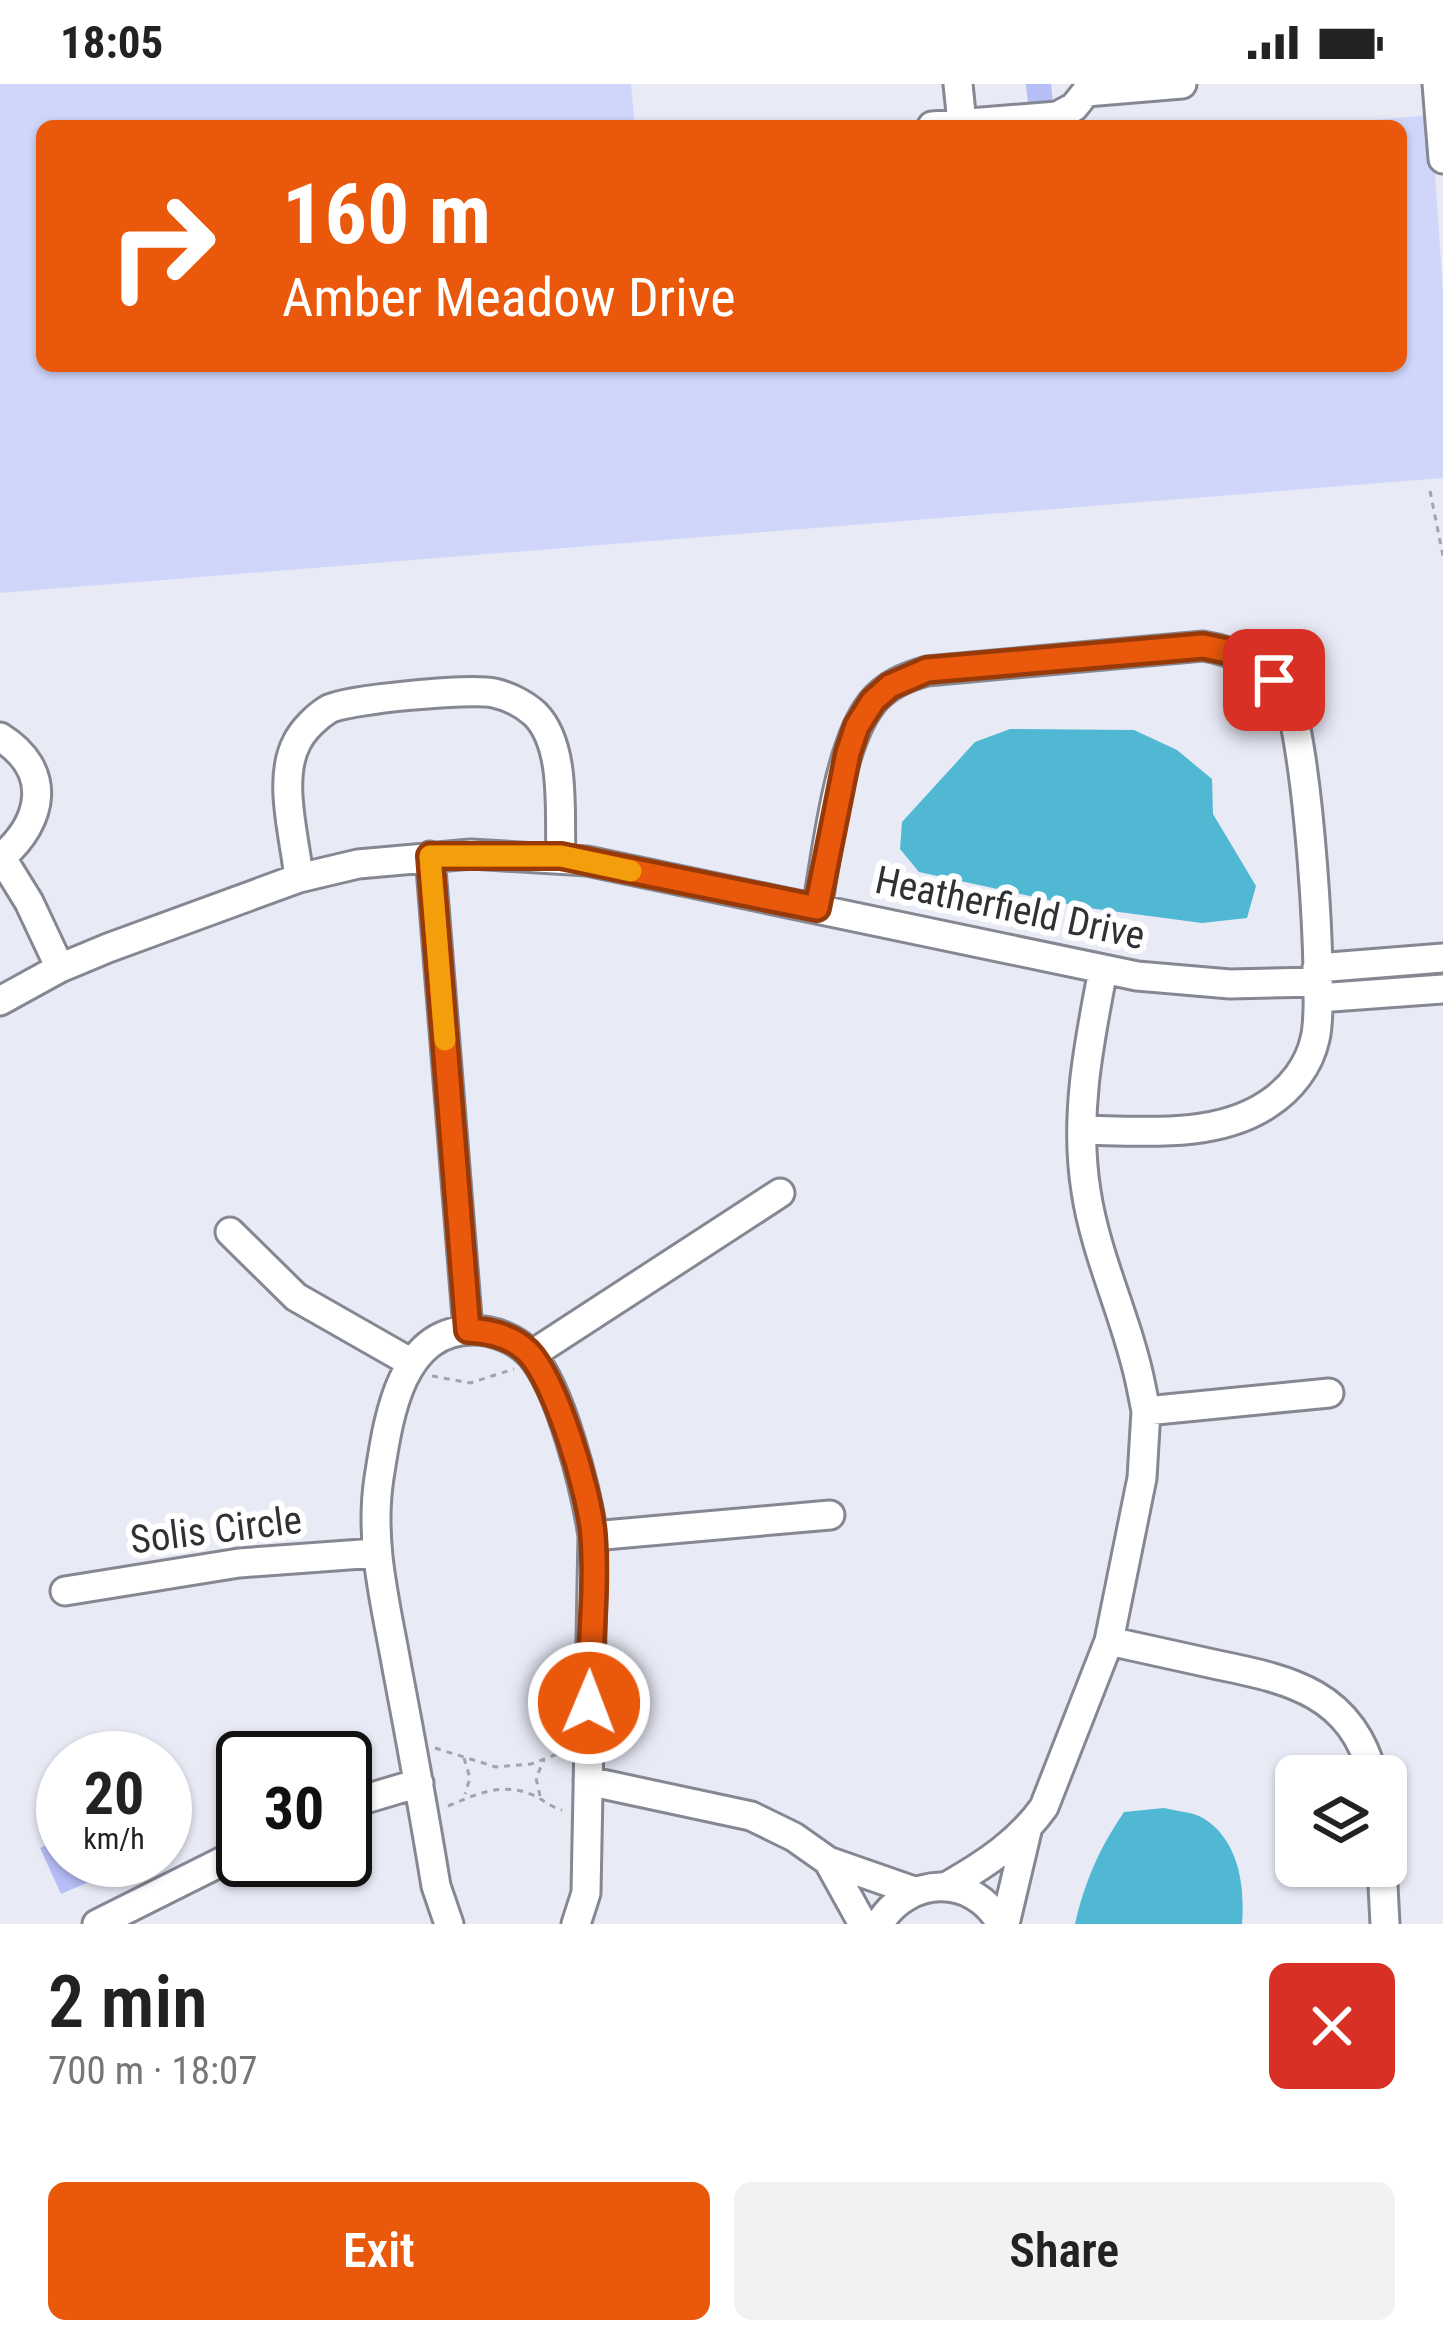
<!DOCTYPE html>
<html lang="en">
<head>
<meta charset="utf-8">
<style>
  :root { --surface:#fff; --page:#f2f2f2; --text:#222; --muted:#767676; --accent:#ea580c }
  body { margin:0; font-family:"Roboto Condensed",sans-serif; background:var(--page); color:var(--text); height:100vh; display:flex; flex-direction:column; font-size:45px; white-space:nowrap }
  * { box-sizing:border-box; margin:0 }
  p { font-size:39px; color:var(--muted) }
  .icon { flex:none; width:66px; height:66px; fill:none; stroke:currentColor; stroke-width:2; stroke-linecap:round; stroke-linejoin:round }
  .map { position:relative; height:1840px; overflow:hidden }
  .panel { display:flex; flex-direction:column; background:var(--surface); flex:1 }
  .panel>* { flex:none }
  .banner { position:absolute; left:36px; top:36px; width:1371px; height:252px; border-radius:18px; box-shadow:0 3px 9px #0004; background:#ea580c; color:#fff; overflow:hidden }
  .controls { position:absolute; left:1275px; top:1671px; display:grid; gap:24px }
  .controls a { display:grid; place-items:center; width:132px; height:132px; border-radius:18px; background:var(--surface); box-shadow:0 3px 9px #0004; font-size:60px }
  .speed { position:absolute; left:36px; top:1647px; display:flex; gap:24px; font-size:60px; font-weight:700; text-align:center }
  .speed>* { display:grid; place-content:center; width:156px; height:156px; border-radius:50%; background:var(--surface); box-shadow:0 3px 9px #0004; line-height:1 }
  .speed small { font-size:30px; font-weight:400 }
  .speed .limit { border:6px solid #111; border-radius:18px; background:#fff; color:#111 }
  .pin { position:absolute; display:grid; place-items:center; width:102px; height:102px; color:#fff; margin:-51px; border-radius:24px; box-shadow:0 6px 18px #0006 }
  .me { position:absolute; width:132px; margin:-66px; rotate:1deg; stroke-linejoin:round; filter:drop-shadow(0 0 9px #0008) }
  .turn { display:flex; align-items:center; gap:42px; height:252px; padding:0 48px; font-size:54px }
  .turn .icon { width:156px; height:156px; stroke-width:2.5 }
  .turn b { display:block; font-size:84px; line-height:102px }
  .round { display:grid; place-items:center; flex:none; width:126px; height:126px; border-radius:18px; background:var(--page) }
  .head { display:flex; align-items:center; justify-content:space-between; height:204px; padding:0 48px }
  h1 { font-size:72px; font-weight:600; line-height:90px }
  .action { display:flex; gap:24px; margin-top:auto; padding:24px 48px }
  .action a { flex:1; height:138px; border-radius:18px; background:var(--accent); color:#fff; font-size:48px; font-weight:600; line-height:138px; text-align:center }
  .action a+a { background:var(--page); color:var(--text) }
  .status { display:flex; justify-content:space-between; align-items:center; height:84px; padding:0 60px; background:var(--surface); direction:ltr }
  .status svg { height:33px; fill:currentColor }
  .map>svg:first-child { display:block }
</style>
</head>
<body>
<div class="status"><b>18:05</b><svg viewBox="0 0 49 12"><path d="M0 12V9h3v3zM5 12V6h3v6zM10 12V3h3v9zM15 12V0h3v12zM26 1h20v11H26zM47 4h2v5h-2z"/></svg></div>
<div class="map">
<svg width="1443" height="1840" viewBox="0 0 1443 1840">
  <rect width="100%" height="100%" fill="#e8eaf6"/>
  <path fill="#d0d6fa" d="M 0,0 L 631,0 L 635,42 L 42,42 L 42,282 L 1401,282 L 1401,42 L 1310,42 L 1431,31 L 1443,208 L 1443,394 L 0,509 Z"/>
  <path fill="#51b8d3" d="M 1010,645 L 1134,646 L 1177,666 L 1212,695 L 1213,730 L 1256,802 L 1247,834 L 1202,839 L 1081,823 L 919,788 L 900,765 L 902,738 L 975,658 Z
    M 1164,1724 C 1176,1727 1193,1728 1203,1734 C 1239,1756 1245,1802 1242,1840 L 1075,1840 C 1085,1797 1099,1765 1124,1728 Z"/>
  <path fill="#b6bef7" d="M 1026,0 L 1051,0 L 1053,18 L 1028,20 Z
    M 63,1753 L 63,1776 L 98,1776 L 105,1791 L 61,1810 L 40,1764 Z"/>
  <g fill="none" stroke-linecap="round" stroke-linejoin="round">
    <defs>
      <path id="minor" d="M 958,0 L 962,39
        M 1437,0 L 1443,75
        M 932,42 L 1057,32 L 1074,23 L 1086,8 L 1182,0
        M 0,653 C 53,686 44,736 2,773
        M 0,771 L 29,818 L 60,884
        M 430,772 L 468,1246
        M 299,794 C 295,754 277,695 297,658 C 303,646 317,632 329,625 C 350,615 470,604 494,609 C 508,612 524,620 535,630 C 567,662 559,731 561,772
        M 817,824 C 827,769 838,661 872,619 C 886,601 906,593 927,587 L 1203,562 C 1236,567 1268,583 1286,612 C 1307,645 1326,914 1315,955 C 1309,982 1291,1005 1268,1020 C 1216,1055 1142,1047 1082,1046
        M 1317,884 L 1443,874
        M 1318,914 L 1443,905
        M 0,917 L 60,884 L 108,864 L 299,794 L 358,780 L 471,770 L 587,777 L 1137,892 L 1230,900 L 1317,898
        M 230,1148 L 296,1213 L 410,1278
        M 531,1271 L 780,1109
        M 1146,1327 L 1329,1309
        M 593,1452 L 830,1431
        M 65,1507 L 239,1479 L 376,1469
        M 1109,1557 C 1145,1565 1182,1573 1218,1581 C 1292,1596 1352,1610 1373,1692
        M 588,1697 L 751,1732 L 794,1753 L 828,1777 L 914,1807
        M 345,1721 L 419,1699
        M 828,1777 L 863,1840
        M 1382,1782 L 1385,1840
        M 949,1801 C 986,1780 1019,1758 1044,1723 L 1109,1557 L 1142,1394 L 1146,1327 L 1141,1302 C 1128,1236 1096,1174 1086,1107 C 1074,1032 1089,959 1103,886
        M 97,1840 L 243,1767
        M 449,1840 L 436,1802 C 424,1729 411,1657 397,1584 C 386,1521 369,1459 379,1394 C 388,1337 399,1246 473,1246 C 493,1246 517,1255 531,1271 C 561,1305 586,1406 593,1452 L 586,1809 L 576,1840
        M 879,1840 C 908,1792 973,1789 1001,1840
        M 1005,1840 L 1027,1747"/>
    </defs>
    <use href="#minor" stroke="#858792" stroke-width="33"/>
    <path stroke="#a2a4ad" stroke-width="3" stroke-dasharray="6 6" stroke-linecap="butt" d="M 1430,407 L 1443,472
      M 432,1292 L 470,1299 L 514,1285
      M 435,1664 L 496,1683 L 531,1680 L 568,1666
      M 464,1674 L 470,1694 L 465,1710
      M 540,1712 L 536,1694 L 544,1676
      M 448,1722 C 477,1710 503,1697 535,1712 C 545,1717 551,1723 562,1726"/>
    <use href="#minor" stroke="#fff" stroke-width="27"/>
  </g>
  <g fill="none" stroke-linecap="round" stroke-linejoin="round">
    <defs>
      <path id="route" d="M 589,1619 C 590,1564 597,1506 593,1451 C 590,1410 556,1297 528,1268 C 512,1252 489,1247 468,1246 L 430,772 L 561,772 L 817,824 L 848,669 L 857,642 L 873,617 L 890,602 L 927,586 L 1203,562 L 1232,568 L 1274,596"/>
    </defs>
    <use href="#route" stroke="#983908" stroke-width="30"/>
    <use href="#route" stroke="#ea580c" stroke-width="21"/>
    <path stroke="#f59e0b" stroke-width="21" d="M 445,956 L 430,772 L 561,772 L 631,787"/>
  </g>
  <g text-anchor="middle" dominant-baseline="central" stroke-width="12" stroke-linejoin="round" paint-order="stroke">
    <g font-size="39" fill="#303135" stroke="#fff">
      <text transform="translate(1010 824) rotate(12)">Heatherfield Drive</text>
      <text transform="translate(216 1446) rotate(-7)">Solis Circle</text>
    </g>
  </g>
</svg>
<div class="controls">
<a><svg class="icon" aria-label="layers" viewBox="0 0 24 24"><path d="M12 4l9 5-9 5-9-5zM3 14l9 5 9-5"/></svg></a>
</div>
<div class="speed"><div>20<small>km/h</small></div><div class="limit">30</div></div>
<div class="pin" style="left:1274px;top:596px;background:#d93025"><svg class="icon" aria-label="arrive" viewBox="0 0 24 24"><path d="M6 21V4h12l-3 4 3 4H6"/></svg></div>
<svg class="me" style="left:589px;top:1619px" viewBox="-20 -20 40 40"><circle r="17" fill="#ea580c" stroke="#fff" stroke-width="3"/><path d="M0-11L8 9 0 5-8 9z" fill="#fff"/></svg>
<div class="banner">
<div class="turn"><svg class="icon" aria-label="right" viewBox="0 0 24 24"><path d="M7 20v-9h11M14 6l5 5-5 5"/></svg><div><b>160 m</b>Amber Meadow Drive</div></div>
</div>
</div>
<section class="panel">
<div class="head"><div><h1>2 min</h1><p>700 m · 18:07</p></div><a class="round" style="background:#d93025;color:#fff"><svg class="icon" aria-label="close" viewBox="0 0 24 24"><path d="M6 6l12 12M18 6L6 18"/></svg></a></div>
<div class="action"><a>Exit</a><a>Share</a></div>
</section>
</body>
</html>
